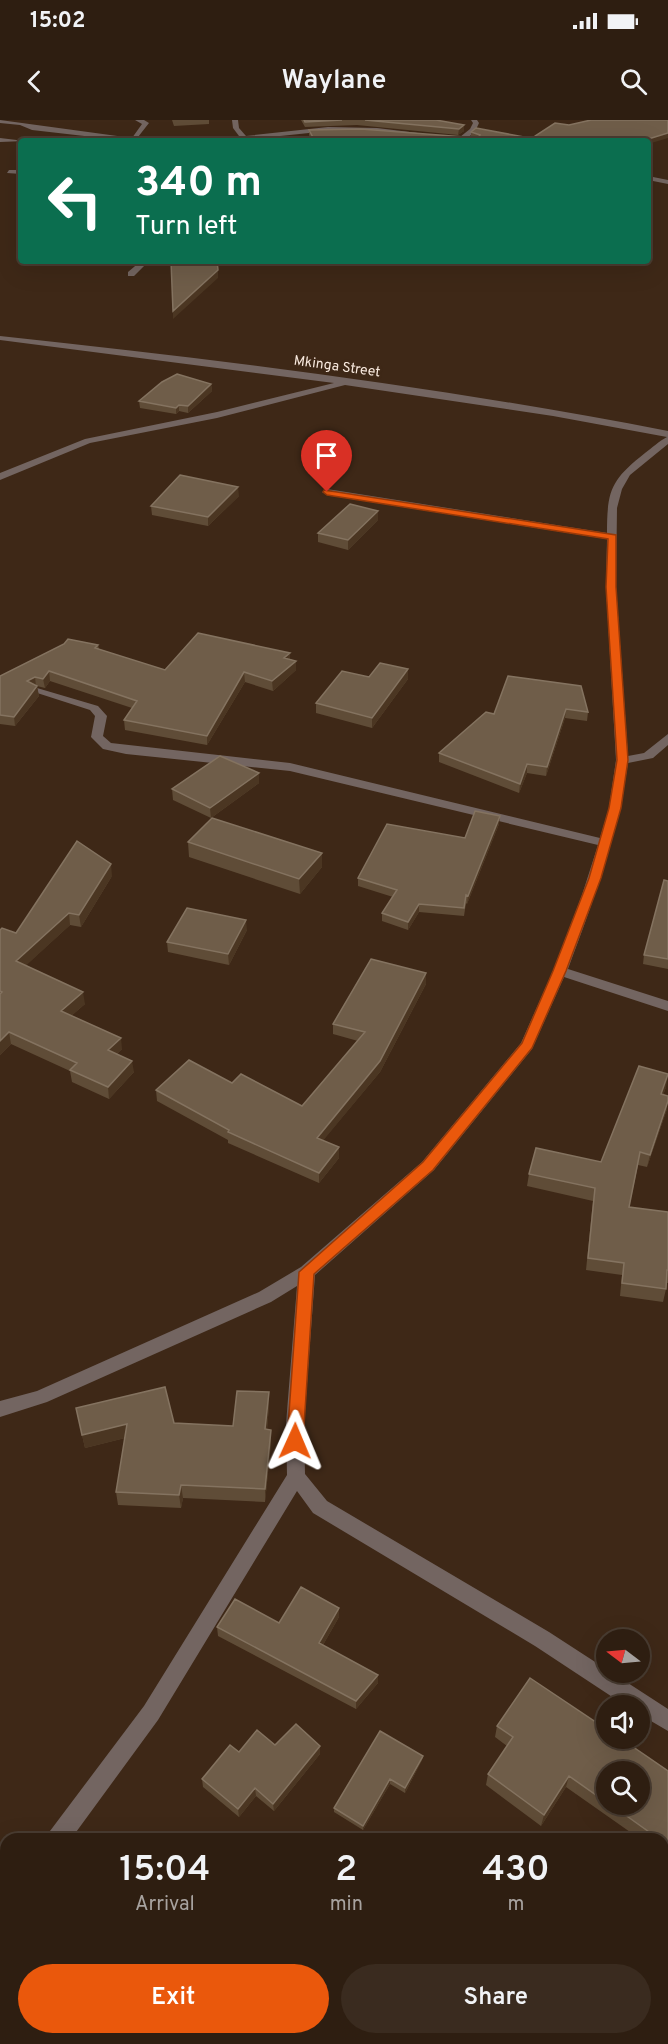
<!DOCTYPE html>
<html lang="en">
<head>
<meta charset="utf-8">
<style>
  :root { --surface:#2e1e11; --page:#3a2b1f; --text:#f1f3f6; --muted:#a7a29f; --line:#493c31; --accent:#ea580c }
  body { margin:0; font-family:Overpass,sans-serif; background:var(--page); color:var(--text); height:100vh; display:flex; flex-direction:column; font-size:22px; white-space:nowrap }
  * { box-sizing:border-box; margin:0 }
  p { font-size:20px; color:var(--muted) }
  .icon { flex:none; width:33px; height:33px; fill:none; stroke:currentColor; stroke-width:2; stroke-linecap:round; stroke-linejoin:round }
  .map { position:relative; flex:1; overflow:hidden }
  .panel { position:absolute; left:0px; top:1713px; width:669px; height:212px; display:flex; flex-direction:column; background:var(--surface); border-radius:18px 18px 0 0; box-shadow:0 6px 24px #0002,0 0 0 2px var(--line) }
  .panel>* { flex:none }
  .banner { position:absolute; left:18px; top:18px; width:633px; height:126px; border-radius:6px; box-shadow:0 6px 24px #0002,0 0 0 2px var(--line); background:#0b6e4f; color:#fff; overflow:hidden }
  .needle { width:39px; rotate:286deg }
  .controls { position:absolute; left:596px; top:1509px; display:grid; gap:12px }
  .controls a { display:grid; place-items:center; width:54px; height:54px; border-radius:50%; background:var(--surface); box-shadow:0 6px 24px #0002,0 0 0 2px var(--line); font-size:30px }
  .pin { position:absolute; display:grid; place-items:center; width:51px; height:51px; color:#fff; margin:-62px -26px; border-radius:50% 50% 50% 0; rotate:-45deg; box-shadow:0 0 6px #0007 }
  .pin .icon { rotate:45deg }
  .me { position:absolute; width:66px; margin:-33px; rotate:1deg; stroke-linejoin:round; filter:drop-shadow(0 0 4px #0008) }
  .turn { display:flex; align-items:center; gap:21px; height:126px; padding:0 18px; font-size:27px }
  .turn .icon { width:78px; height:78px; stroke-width:2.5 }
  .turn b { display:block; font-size:42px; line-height:51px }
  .eta { display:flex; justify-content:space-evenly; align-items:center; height:102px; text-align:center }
  .eta b { font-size:36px; font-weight:600; line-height:42px }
  .cta { display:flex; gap:12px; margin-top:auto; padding:12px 18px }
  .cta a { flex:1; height:69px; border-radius:36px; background:var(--accent); color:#fff; font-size:24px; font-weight:600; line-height:69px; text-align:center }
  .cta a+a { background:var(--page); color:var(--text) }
  .status { display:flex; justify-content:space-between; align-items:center; height:42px; padding:0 30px; background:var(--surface); direction:ltr }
  .status svg { height:16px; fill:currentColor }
  header { display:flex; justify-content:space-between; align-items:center; height:78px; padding:0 18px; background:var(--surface); font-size:27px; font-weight:600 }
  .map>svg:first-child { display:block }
</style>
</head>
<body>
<div class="status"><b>15:02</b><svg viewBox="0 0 49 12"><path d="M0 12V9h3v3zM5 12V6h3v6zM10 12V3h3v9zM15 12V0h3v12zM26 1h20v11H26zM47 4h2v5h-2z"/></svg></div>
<header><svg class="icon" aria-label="back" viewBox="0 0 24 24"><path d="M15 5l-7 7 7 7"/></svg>Waylane<svg class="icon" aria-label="search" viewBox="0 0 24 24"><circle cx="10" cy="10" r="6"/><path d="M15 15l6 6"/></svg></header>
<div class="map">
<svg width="668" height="1924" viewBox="0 0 668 1924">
  <rect width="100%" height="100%" fill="#3e2817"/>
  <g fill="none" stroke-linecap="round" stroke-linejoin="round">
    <path fill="#736561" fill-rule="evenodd" d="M 0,0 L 132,18 L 142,4 L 135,0 L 144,0 L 149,3 L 138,17 L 140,21 L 128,21 L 32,10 L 20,5 L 0,3 Z
      M 232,0 L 238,0 L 239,8 L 246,16 L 328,7 L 377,8 L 418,13 L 415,15 L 328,11 L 232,21 L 211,21 L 239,16 L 233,8 Z
      M 471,0 L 477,0 L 479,3 C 476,11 469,20 460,19 L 460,17 L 470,9 L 473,3 Z
      M 0,18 L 25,21 L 0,22 Z
      M 9,50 L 21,50 L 21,54 L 7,53 Z
      M 648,56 L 668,60 L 668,64 L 648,60 Z
      M 141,141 L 149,141 L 134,156 L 128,156 L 128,152 Z
      M 0,216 C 223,240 448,268 668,311 L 668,324 L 630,355 L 622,369 L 617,388 L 616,467 L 628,636 L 644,633 L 668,614 L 668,625 L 653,638 L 628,643 C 617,715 594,780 568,849 L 668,881 L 668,891 L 564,857 L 532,929 L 434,1050 L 315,1155 L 304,1304 L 305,1354 L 327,1381 L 549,1512 L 606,1549 L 606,1552 L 611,1552 L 668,1589 L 668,1611 L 639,1594 L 639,1586 L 626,1586 L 535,1526 L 313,1393 L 297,1371 L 158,1600 L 71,1719 L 47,1719 L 50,1711 L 144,1586 L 287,1355 L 286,1304 L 297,1166 L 271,1182 L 47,1282 L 0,1297 L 0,1281 L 37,1271 L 259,1172 L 301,1147 L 422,1042 L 521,923 L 553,851 L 582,775 L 598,725 L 290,651 L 126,634 L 103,629 L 91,617 L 95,596 L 90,590 L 31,571 L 37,568 L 98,586 L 107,596 L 103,616 L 111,623 L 290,643 L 600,718 L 609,688 L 616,640 L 606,467 L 607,419 L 327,375 L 322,372 L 327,369 L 607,413 C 607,370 611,360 645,333 C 652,328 659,321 667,317 L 553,296 L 345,265 L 217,298 L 90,323 L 0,360 L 0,353 L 85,319 L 217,292 L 334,263 L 0,220 Z
      M 6,1772 L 6,1799 L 0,1801 L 0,1774 Z"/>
  </g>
  <path fill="#5f4c37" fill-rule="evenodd" d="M 172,0 L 209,0 L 209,4 L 174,6 Z
    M 301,0 L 436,0 L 464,11 L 458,15 L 357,5 L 305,7 Z
    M 309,10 L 473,18 L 471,17 L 471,12 L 524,17 L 523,21 L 312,21 L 309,15 Z
    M 211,264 L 212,271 L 188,293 L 179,291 L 176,294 L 140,288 L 139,281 Z
    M 239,376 L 208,406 L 152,395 L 151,386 Z
    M 378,400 L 348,430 L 318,422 L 318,413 Z
    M 98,525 L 99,529 L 165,550 L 290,533 L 290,539 L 296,541 L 296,550 L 273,571 L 245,562 L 207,625 L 125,610 L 124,600 L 132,588 L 50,561 L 45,568 L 37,566 L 39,576 L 15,606 L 0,604 L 0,556 Z
    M 408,549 L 408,559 L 372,608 L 316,593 L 316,583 Z
    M 508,556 L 588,592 L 587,601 L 565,598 L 546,656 L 527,653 L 519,673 L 439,642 L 439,633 L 494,594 Z
    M 259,653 L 259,663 L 211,698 L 173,680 L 172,669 Z
    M 499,704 L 467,784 L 466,783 L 464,796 L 419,792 L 408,810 L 382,801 L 382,793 L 393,777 L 358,766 L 358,758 Z
    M 188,722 L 322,747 L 300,774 L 189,737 Z
    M 112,756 L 81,807 L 70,805 L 26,845 L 85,884 L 71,896 L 122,929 L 117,934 L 134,952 L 109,979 L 72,962 L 70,951 L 11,924 L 0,935 L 0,810 L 16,813 Z
    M 668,761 L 668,849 L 643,844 L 644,835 Z
    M 247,810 L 229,845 L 168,832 L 167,822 Z
    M 426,853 L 426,864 L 380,952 L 323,1020 L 339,1038 L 319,1063 L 228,1023 L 228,1020 L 157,981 L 156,970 L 232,963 L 302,986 L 358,921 L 333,914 L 333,904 Z
    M 666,967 L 663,975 L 667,989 L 647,1047 L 638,1045 L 629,1087 L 668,1092 L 668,1163 L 666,1163 L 666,1169 L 663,1182 L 620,1176 L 622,1155 L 586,1150 L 593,1081 L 527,1066 L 529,1054 L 601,1042 Z
    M 269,1272 L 269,1285 L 267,1309 L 271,1310 L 271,1323 L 265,1382 L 183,1378 L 181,1388 L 118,1385 L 116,1372 L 125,1318 L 85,1328 L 76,1288 L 174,1303 L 233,1306 Z
    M 339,1488 L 339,1497 L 323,1525 L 378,1555 L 378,1563 L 356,1589 L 218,1516 L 217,1507 L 279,1503 Z
    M 497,1606 L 668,1651 L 668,1739 L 663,1735 L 663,1719 L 640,1719 L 566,1667 L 541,1706 L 486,1665 L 488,1654 L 507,1626 L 495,1617 ZM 606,1652 L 639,1684 L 606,1684 Z
    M 275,1625 L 320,1634 L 274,1691 L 256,1676 L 239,1697 L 203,1667 L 202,1659 L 239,1632 Z
    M 423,1636 L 422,1640 L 405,1673 L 390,1664 L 363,1710 L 334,1692 L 334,1688 Z"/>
  <path fill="#4b3622" d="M 464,5 L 464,11 L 458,15 L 459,9 Z
    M 668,13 L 668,18 L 648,24 L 648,21 L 642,21 Z
    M 524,17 L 523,21 L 510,21 Z
    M 218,150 L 218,158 L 173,199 L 173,191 Z
    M 211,264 L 212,271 L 188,293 L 188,286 Z
    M 179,285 L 179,291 L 176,294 L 176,288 Z
    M 238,367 L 239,376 L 208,406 L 208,397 Z
    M 378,391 L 378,400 L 348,430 L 348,420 Z
    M 290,533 L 290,542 L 284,538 Z
    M 296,541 L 296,550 L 273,571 L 272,561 Z
    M 408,549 L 408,559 L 372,608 L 372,598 Z
    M 49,551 L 50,561 L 45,568 L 43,559 Z
    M 244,552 L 245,562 L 207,625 L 207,616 Z
    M 35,557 L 36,566 L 27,561 Z
    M 37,566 L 39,576 L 15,606 L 14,597 Z
    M 566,589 L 565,598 L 546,656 L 547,647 Z
    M 527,644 L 527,653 L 519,673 L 520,664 Z
    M 259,653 L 259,663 L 211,698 L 210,688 Z
    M 500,696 L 499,704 L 467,784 L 468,776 Z
    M 322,733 L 322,747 L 300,774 L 299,759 Z
    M 111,744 L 112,756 L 81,807 L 79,795 Z
    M 419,784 L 419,792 L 408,810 L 408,802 Z
    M 69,793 L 70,805 L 18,853 L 16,841 Z
    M 246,800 L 247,810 L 229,845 L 228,834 Z
    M 426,853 L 426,864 L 380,952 L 317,1028 L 317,1018 Z
    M 83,872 L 85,884 L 63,903 L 61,891 Z
    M 9,912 L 11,924 L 0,935 L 0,921 Z
    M 121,918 L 122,929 L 110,942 L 108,930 Z
    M 132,941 L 134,952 L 109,979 L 108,967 Z
    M 668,955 L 666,967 L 659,987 L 661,974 Z
    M 668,981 L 667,989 L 647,1047 L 650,1035 Z
    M 339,1027 L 339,1038 L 319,1063 L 319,1053 Z
    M 269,1272 L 269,1285 L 266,1322 L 265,1309 Z
    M 127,1304 L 129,1317 L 85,1328 L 82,1315 Z
    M 271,1310 L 271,1323 L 265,1382 L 265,1369 Z
    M 181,1365 L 183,1378 L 181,1388 L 179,1375 Z
    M 339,1488 L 339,1497 L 319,1532 L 319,1523 Z
    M 378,1555 L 378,1563 L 356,1589 L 356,1581 Z
    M 320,1626 L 320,1634 L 274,1691 L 273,1684 Z
    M 423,1636 L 422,1640 L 405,1673 L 405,1668 Z
    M 569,1656 L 566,1667 L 541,1706 L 544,1695 Z
    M 390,1659 L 390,1664 L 363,1710 L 363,1706 Z
    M 255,1668 L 256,1676 L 239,1697 L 238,1689 Z"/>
  <path fill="#6f5d49" stroke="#847360" stroke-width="1.5" d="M 304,0 L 342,0 L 305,2 Z
    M 365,0 L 436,0 L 464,5 L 459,9 Z
    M 591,0 L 668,0 L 668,13 L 642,21 L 531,21 L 535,16 L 555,3 L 569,5 Z
    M 476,8 L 524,17 L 510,21 L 315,21 L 309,10 L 361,9 L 478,18 L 480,15 L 471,12 Z
    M 171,141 L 217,141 L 218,150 L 173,191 Z
    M 177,254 L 211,264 L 188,286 L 179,285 L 176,288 L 139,281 L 162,262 Z
    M 180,355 L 238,367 L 208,397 L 151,386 Z
    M 350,384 L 378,391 L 348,420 L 318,413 Z
    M 198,513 L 290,533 L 284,538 L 296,541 L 272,561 L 244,552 L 207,616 L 124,600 L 137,581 L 49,551 L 43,559 L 35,557 L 27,561 L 37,566 L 14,597 L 0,595 L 0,556 L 64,524 L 68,519 L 98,525 L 95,528 L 165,550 Z
    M 380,543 L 408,549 L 372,598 L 316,583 L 342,551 L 369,557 Z
    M 508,556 L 581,566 L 588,592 L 566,589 L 547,647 L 527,644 L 520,664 L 439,633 L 486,592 L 494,594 Z
    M 220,636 L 259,653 L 210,688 L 172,669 Z
    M 475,691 L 500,696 L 468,776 L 466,775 L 464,788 L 419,784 L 408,802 L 382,793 L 397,770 L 358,758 L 387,704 L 465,718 Z
    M 212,698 L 322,733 L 299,759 L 188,722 Z
    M 77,721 L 111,744 L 79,795 L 69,793 L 16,841 L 83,872 L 61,891 L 121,918 L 108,930 L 132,941 L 108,967 L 70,950 L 77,943 L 9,912 L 0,921 L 0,874 L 2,872 L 0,871 L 0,810 L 2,808 L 16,813 Z
    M 664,760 L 668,761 L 668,839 L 644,835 Z
    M 187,788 L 246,800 L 228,834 L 167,822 Z
    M 371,839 L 426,853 L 380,941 L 317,1018 L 339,1027 L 319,1053 L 228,1012 L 229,1010 L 156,970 L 189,940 L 232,963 L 241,954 L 302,986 L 365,912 L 333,904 Z
    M 639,946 L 668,954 L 661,974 L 668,976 L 668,981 L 650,1035 L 640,1032 L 629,1087 L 668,1092 L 668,1150 L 667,1150 L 666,1169 L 622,1163 L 624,1143 L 588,1138 L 595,1068 L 529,1054 L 536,1028 L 601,1042 Z
    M 165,1267 L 174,1303 L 233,1306 L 237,1271 L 269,1272 L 265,1309 L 271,1310 L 265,1369 L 181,1365 L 179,1375 L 116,1372 L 127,1304 L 82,1315 L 76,1288 Z
    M 301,1467 L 339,1488 L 319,1523 L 378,1555 L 356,1581 L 217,1507 L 235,1479 L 279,1503 Z
    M 530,1558 L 606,1609 L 606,1618 L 620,1618 L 668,1651 L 668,1725 L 663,1722 L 663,1719 L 659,1719 L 610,1684 L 639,1684 L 639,1652 L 606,1652 L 606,1682 L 569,1656 L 544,1695 L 488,1654 L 513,1617 L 497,1606 Z
    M 296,1604 L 320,1626 L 273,1684 L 255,1668 L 238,1689 L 202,1659 L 230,1625 L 239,1632 L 257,1610 L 275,1625 Z
    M 380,1611 L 423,1636 L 405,1668 L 390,1659 L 363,1706 L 334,1688 Z"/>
  <path fill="#ea580c" stroke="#983908" stroke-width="1.5" d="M 324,370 L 616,415 L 616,467 L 628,640 L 621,688 L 601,758 L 566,851 L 532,928 L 433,1050 L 314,1154 L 303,1321 L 301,1326 L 295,1328 L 289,1326 L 287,1321 L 299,1152 L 423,1042 L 522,923 L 553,851 L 589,758 L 609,688 L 617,640 L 606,467 L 608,419 L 327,375 L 323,372 Z"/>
  <g text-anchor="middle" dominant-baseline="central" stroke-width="5" stroke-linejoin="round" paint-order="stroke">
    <g font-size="14" fill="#f8e9de" stroke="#3e2817">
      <text transform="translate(337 247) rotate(8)">Mkinga Street</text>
    </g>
  </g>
</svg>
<div class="controls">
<a><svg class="needle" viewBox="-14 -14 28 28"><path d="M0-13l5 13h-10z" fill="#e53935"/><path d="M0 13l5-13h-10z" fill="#a7a29f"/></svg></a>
<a><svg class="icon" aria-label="sound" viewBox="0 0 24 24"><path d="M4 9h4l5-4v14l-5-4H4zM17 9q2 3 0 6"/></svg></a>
<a><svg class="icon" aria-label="search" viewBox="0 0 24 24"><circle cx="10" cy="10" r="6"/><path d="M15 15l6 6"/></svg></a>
</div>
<div class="pin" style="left:327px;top:372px;background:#d93025"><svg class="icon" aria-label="arrive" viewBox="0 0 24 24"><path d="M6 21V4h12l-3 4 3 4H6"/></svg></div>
<svg class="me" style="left:295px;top:1321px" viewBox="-20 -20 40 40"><path d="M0-17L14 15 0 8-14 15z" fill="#ea580c" stroke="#fff" stroke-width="4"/></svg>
<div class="banner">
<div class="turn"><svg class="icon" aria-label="left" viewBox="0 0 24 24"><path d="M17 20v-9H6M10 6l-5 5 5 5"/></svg><div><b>340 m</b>Turn left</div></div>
</div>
<section class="panel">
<div class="eta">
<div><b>15:04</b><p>Arrival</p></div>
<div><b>2</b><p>min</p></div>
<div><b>430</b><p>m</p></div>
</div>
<div class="cta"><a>Exit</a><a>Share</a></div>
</section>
</div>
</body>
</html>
